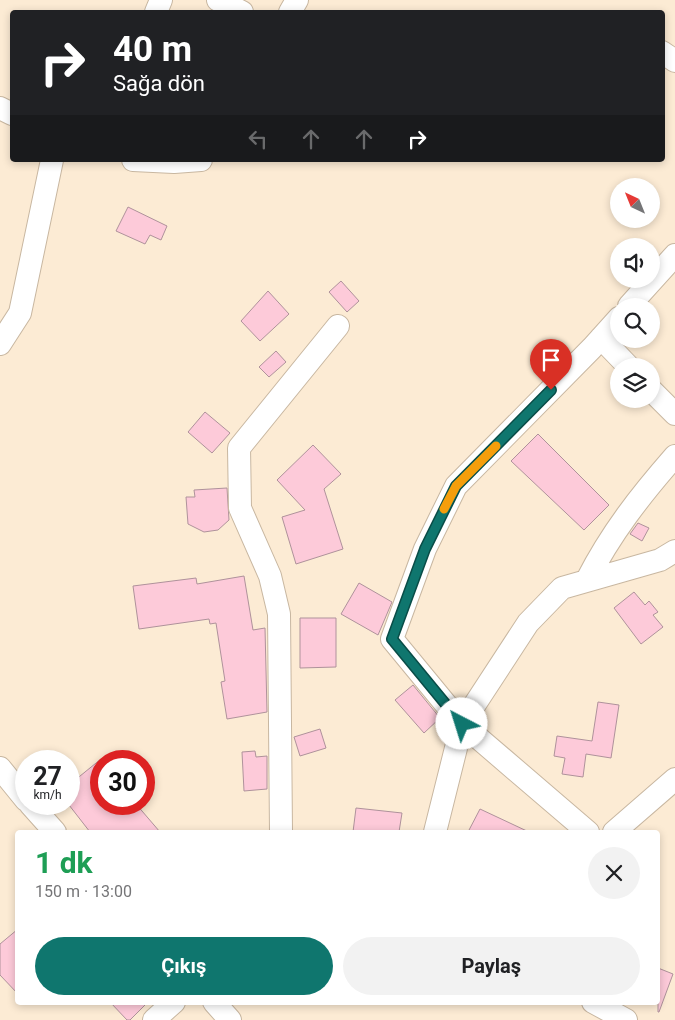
<!DOCTYPE html>
<html lang="tr">
<head>
<meta charset="utf-8">
<style>
  :root { --surface:#fff; --page:#f2f2f2; --text:#202124; --muted:#757577; --accent:#0f766e }
  body { margin:0; font-family:Roboto,sans-serif; background:var(--page); color:var(--text); height:100vh; display:flex; flex-direction:column; font-size:19px; white-space:nowrap }
  * { box-sizing:border-box; margin:0 }
  p { font-size:16px; color:var(--muted) }
  .icon { flex:none; width:28px; height:28px; fill:none; stroke:currentColor; stroke-width:2; stroke-linecap:round; stroke-linejoin:round }
  .map { position:relative; flex:1; overflow:hidden }
  .panel { position:absolute; left:15px; top:830px; width:645px; height:175px; display:flex; flex-direction:column; background:var(--surface); border-radius:5px; box-shadow:0 2px 8px #0003 }
  .panel>* { flex:none }
  .top-card { position:absolute; left:10px; top:10px; width:655px; height:152px; border-radius:5px; box-shadow:0 2px 8px #0003; background:#202124; color:#fff; overflow:hidden }
  .needle { width:32px; rotate:317deg }
  .controls { position:absolute; left:610px; top:178px; display:grid; gap:10px }
  .controls a { display:grid; place-items:center; width:50px; height:50px; border-radius:50%; background:var(--surface); box-shadow:0 2px 8px #0003; font-size:25px }
  .speed { position:absolute; left:15px; top:750px; display:flex; gap:10px; font-size:25px; font-weight:700; text-align:center }
  .speed>* { display:grid; place-content:center; width:65px; height:65px; border-radius:50%; background:var(--surface); box-shadow:0 2px 8px #0003; line-height:1 }
  .speed small { font-size:12px; font-weight:400 }
  .speed .limit { border:8px solid #d22; background:#fff; color:#111 }
  .pin { position:absolute; display:grid; place-items:center; width:42px; height:42px; color:#fff; margin:-51px -21px; border-radius:50% 50% 50% 0; rotate:-45deg; box-shadow:0 0 5px #0007 }
  .pin .icon { rotate:45deg }
  .me { position:absolute; width:55px; margin:-28px; rotate:320deg; stroke-linejoin:round; filter:drop-shadow(0 0 4px #0008) }
  .turn { display:flex; align-items:center; gap:18px; height:105px; padding:0 20px; font-size:22px }
  .turn .icon { width:65px; height:65px; stroke-width:2.5 }
  .turn b { display:block; font-size:35px; line-height:42px }
  .lanes { display:flex; align-items:center; height:48px; padding:0 20px; background:#0003; justify-content:center; gap:25px; direction:ltr }
  .lanes .off { opacity:.35 }
  .round { display:grid; place-items:center; flex:none; width:52px; height:52px; border-radius:26px; background:var(--page) }
  .headline { display:flex; align-items:center; justify-content:space-between; height:85px; padding:0 20px }
  h1 { font-size:30px; font-weight:700; line-height:38px; color:#1e9e55 }
  .primary-button { display:flex; gap:10px; margin-top:auto; padding:10px 20px }
  .primary-button a { flex:1; height:58px; border-radius:30px; background:var(--accent); color:#fff; font-size:20px; font-weight:700; line-height:58px; text-align:center }
  .primary-button a+a { background:var(--page); color:var(--text) }
  .map>svg:first-child { display:block }
</style>
</head>
<body>
<div class="map">
<svg width="675" height="1020" viewBox="0 0 675 1020">
  <rect width="100%" height="100%" fill="#fcebd4"/>
  <path fill="#fdcad9" stroke="#af929b" d="M 128,207 L 167,226 L 161,240 L 150,235 L 145,244 L 116,231 Z
    M 341,281 L 359,301 L 347,312 L 329,292 Z
    M 268,291 L 289,314 L 260,341 L 241,321 Z
    M 276,351 L 286,362 L 269,377 L 259,367 Z
    M 551,353 L 559,363 L 545,377 L 536,367 Z
    M 205,412 L 230,433 L 212,453 L 188,432 Z
    M 538,434 L 609,505 L 584,530 L 511,461 Z
    M 313,445 L 341,474 L 324,489 L 343,549 L 296,564 L 282,517 L 305,510 L 277,480 Z
    M 227,488 L 229,520 L 218,530 L 204,532 L 188,524 L 186,497 L 195,497 L 194,490 Z
    M 638,523 L 649,528 L 642,541 L 630,534 Z
    M 244,576 L 253,630 L 265,628 L 267,712 L 227,719 L 221,682 L 225,681 L 216,623 L 210,624 L 209,619 L 139,629 L 133,586 L 196,578 L 197,584 Z
    M 359,583 L 392,602 L 378,635 L 341,614 Z
    M 634,592 L 645,605 L 649,601 L 658,612 L 653,615 L 663,627 L 641,644 L 614,608 Z
    M 300,618 L 336,618 L 336,667 L 300,668 Z
    M 413,685 L 440,718 L 424,733 L 395,700 Z
    M 598,702 L 619,705 L 611,758 L 586,754 L 583,777 L 562,774 L 565,758 L 554,756 L 557,736 L 592,741 Z
    M 320,729 L 326,748 L 300,756 L 294,737 Z
    M 255,751 L 256,757 L 267,756 L 267,789 L 244,791 L 242,752 Z
    M 101,759 L 101,804 L 136,804 L 160,832 L 90,832 L 69,805 L 69,785 Z
    M 356,808 L 402,813 L 399,832 L 353,832 Z
    M 480,809 L 529,832 L 468,832 Z
    M 18,929 L 18,994 L 0,975 L 0,944 Z
    M 658,968 L 673,974 L 659,1012 L 658,1012 Z
    M 110,1002 L 148,1002 L 130,1020 L 127,1020 Z"/>
  <g fill="none" stroke-linecap="round" stroke-linejoin="round">
    <defs>
      <path id="minor" d="M 218,0 L 242,12
        M 156,12 L 161,0
        M 290,12 L 297,0
        M 662,52 L 675,61
        M 0,108 L 12,114
        M 133,160 L 174,162 L 201,160
        M 629,306 L 675,255
        M 601,338 L 628,366
        M 0,344 L 20,313 L 52,160
        M 651,390 L 675,414
        M 587,580 C 611,533 640,496 675,456
        M 0,768 L 26,800
        M 30,804 L 55,832
        M 281,832 L 279,614 L 270,576 L 240,508 L 239,448 L 338,326
        M 435,832 L 462,724 L 528,623 L 562,588 L 660,560 L 675,551
        M 588,832 L 462,724 L 392,639 L 425,549 L 456,486 L 592,348 L 619,318
        M 614,832 L 675,779
        M 214,1002 L 230,1020
        M 593,1002 L 626,1020
        M 154,1020 L 174,1002"/>
    </defs>
    <use href="#minor" stroke="#c8b7a1" stroke-width="24"/>
    <use href="#minor" stroke="#fff" stroke-width="22"/>
  </g>
  <g fill="none" stroke-linecap="round" stroke-linejoin="round">
    <defs>
      <path id="route" d="M 462,724 L 392,639 L 425,549 L 456,486 L 551,390"/>
    </defs>
    <use href="#route" stroke="#0a4d48" stroke-width="12"/>
    <use href="#route" stroke="#0f766e" stroke-width="9"/>
    <path stroke="#f59e0b" stroke-width="9" d="M 444,509 L 456,486 L 496,446"/>
  </g>
</svg>
<div class="controls">
<a><svg class="needle" viewBox="-14 -14 28 28"><path d="M0-13l5 13h-10z" fill="#e53935"/><path d="M0 13l5-13h-10z" fill="#757577"/></svg></a>
<a><svg class="icon" aria-label="sound" viewBox="0 0 24 24"><path d="M4 9h4l5-4v14l-5-4H4zM17 9q2 3 0 6"/></svg></a>
<a><svg class="icon" aria-label="search" viewBox="0 0 24 24"><circle cx="10" cy="10" r="6"/><path d="M15 15l6 6"/></svg></a>
<a><svg class="icon" aria-label="layers" viewBox="0 0 24 24"><path d="M12 4l9 5-9 5-9-5zM3 14l9 5 9-5"/></svg></a>
</div>
<div class="speed"><div>27<small>km/h</small></div><div class="limit">30</div></div>
<div class="pin" style="left:551px;top:390px;background:#d93025"><svg class="icon" aria-label="arrive" viewBox="0 0 24 24"><path d="M6 21V4h12l-3 4 3 4H6"/></svg></div>
<svg class="me" style="left:462px;top:724px" viewBox="-20 -20 40 40"><circle r="19" fill="#fff"/><path d="M0-13L10 11 0 6-10 11z" fill="#0f766e"/></svg>
<div class="top-card">
<div class="turn"><svg class="icon" aria-label="right" viewBox="0 0 24 24"><path d="M7 20v-9h11M14 6l5 5-5 5"/></svg><div><b>40 m</b>Sağa dön</div></div>
<div class="lanes"><svg class="icon off" aria-label="left" viewBox="0 0 24 24"><path d="M17 20v-9H6M10 6l-5 5 5 5"/></svg><svg class="icon off" aria-label="ahead" viewBox="0 0 24 24"><path d="M12 20V5M6 11l6-6 6 6"/></svg><svg class="icon off" aria-label="ahead" viewBox="0 0 24 24"><path d="M12 20V5M6 11l6-6 6 6"/></svg><svg class="icon" aria-label="right" viewBox="0 0 24 24"><path d="M7 20v-9h11M14 6l5 5-5 5"/></svg></div>
</div>
<section class="panel">
<div class="headline"><div><h1>1 dk</h1><p>150 m · 13:00</p></div><a class="round"><svg class="icon" aria-label="close" viewBox="0 0 24 24"><path d="M6 6l12 12M18 6L6 18"/></svg></a></div>
<div class="primary-button"><a>Çıkış</a><a>Paylaş</a></div>
</section>
</div>
</body>
</html>
